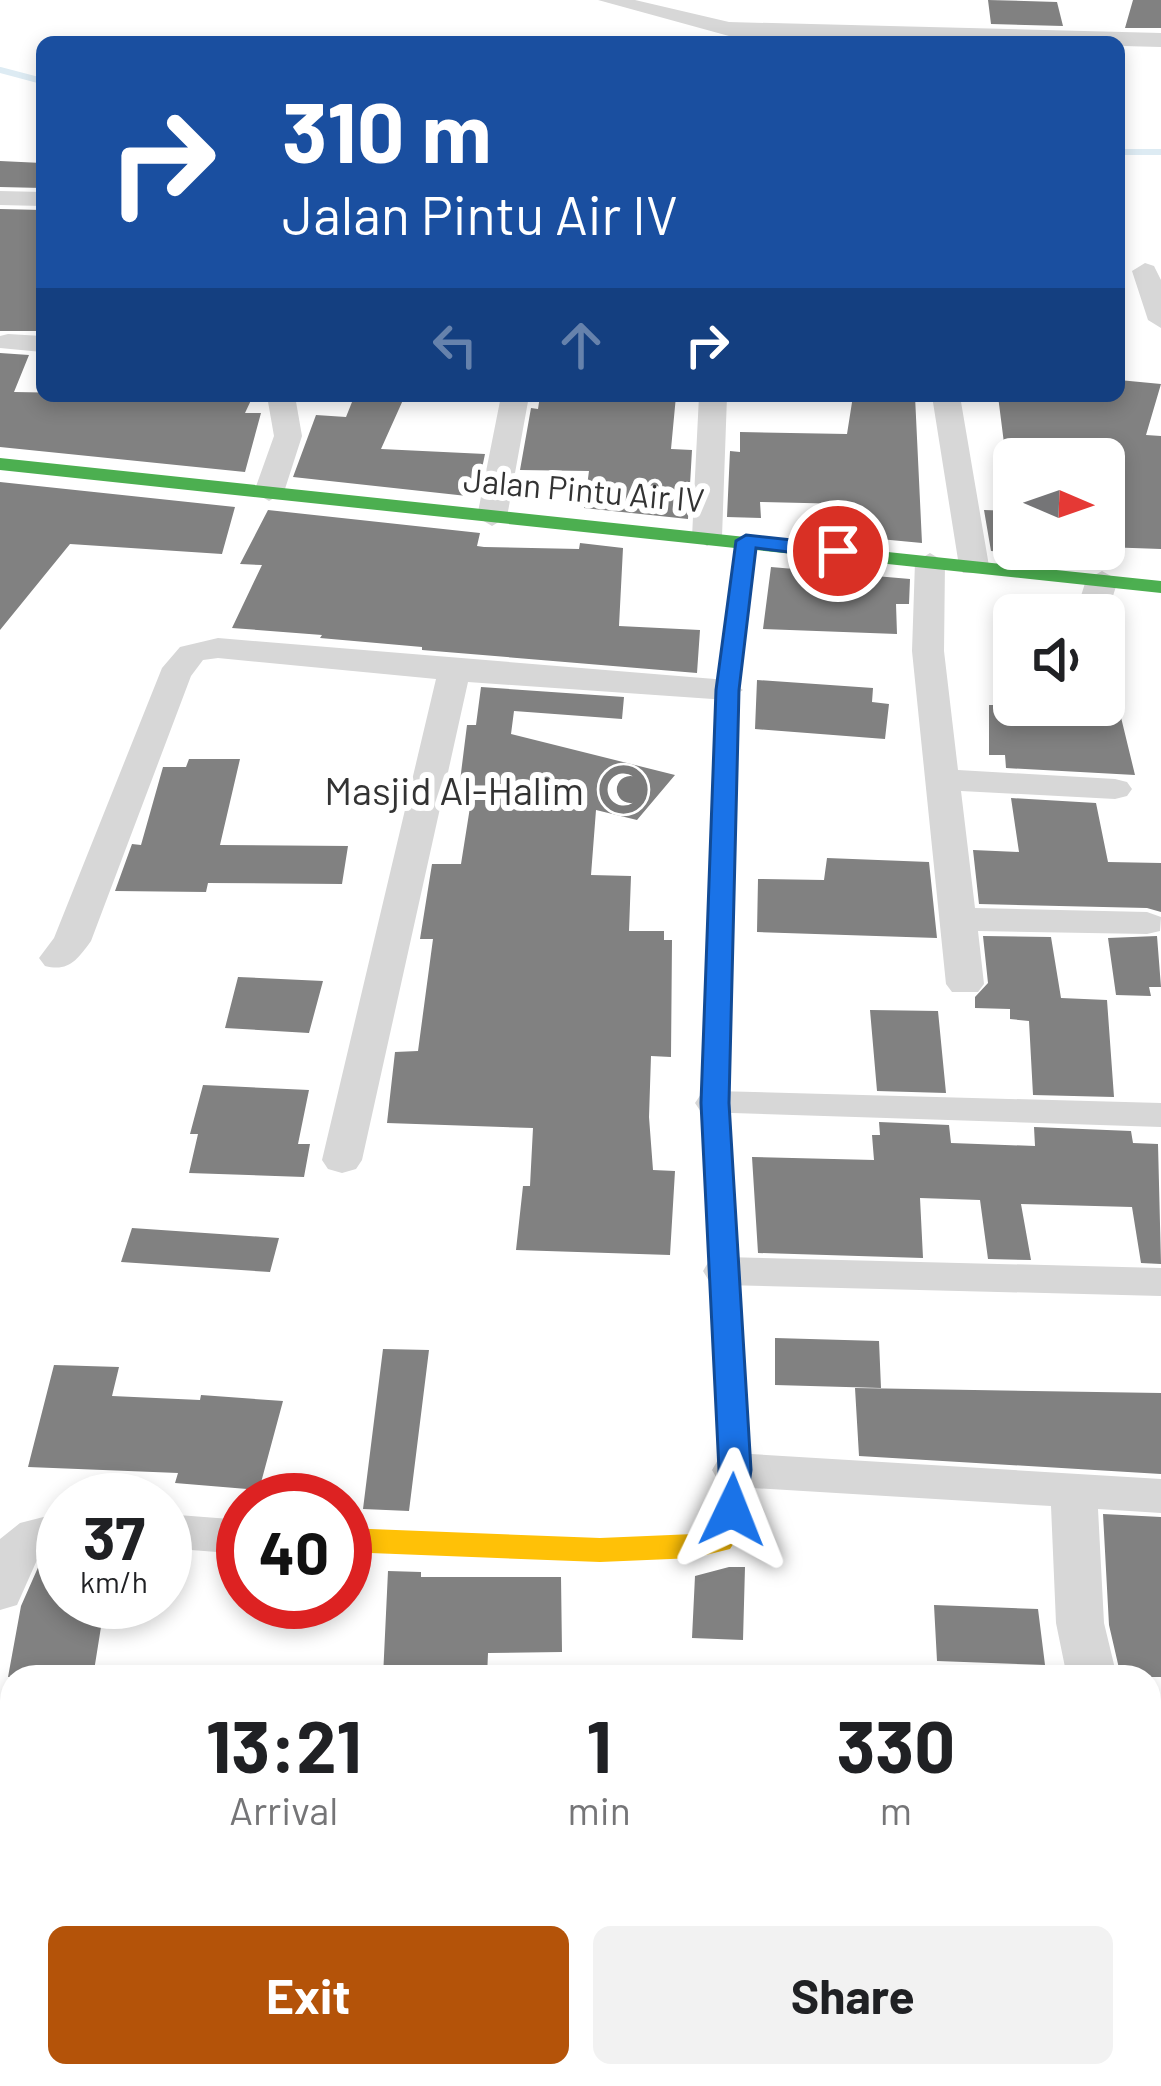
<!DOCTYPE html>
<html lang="en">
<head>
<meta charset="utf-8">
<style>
  :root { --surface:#fff; --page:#f2f2f2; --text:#202124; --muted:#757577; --accent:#b45309 }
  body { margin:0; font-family:Barlow,sans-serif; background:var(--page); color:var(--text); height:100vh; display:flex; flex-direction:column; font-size:45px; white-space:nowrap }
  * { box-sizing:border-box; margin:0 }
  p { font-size:39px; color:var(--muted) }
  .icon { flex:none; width:66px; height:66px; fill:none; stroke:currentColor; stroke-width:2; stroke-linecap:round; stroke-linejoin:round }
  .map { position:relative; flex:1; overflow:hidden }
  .side { position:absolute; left:0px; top:1665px; width:1161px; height:423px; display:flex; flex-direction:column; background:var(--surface); border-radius:36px 36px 0 0; box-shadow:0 6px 18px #0003 }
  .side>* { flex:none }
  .hud { position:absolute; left:36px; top:36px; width:1089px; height:366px; border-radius:18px; box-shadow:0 6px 18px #0003; background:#1a4fa0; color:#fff; overflow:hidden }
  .needle { width:78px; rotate:92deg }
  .controls { position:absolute; left:993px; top:438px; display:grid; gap:24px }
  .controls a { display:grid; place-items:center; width:132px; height:132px; border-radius:18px; background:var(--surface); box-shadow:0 6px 18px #0003; font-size:60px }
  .speed { position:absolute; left:36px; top:1473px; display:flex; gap:24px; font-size:60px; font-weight:700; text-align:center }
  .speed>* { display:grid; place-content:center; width:156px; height:156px; border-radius:50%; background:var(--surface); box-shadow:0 6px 18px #0003; line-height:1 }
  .speed small { font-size:30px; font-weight:400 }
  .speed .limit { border:18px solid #d22; background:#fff; color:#111 }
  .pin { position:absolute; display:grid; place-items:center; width:102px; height:102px; color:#fff; margin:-51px; border:6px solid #fff; border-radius:50%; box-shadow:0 3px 12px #0007 }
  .me { position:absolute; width:132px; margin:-66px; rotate:2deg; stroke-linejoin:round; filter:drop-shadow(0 0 9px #0008) }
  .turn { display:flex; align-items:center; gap:42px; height:252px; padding:0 48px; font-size:54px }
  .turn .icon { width:156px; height:156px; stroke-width:2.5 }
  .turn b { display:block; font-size:84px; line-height:102px }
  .lanes { display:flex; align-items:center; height:114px; padding:0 48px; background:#0003; justify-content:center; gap:60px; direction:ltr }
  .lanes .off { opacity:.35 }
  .eta { display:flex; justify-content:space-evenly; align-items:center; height:204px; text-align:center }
  .eta b { font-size:72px; font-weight:700; line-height:84px }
  .action { display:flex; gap:24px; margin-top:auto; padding:24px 48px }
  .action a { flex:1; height:138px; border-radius:18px; background:var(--accent); color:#fff; font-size:48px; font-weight:700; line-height:138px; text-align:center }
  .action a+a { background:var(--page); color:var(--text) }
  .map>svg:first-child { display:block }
</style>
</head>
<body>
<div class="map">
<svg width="1161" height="2086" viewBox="0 0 1161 2086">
  <rect width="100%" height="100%" fill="#fff"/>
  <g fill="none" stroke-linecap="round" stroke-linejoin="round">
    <path stroke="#ddebf3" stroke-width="6" d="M 0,70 L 42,81
      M 1119,152 L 1161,152"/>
    <path fill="#ddebf3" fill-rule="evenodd" d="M 1149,1980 L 1161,1984 L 1161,2074 L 1149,2070 Z
      M 371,2076 L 469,2076 L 464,2086 L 366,2086 Z"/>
  </g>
  <path fill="#818181" d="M 988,0 L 1057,2 L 1063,26 L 991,24 Z
    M 1133,0 L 1161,0 L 1161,28 L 1125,28 Z
    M 0,161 L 42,163 L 42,188 L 0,187 Z
    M 0,209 L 42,210 L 40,331 L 0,331 Z
    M 0,353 L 29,355 L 14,392 L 253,396 L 245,413 L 261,413 L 245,472 L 0,447 Z
    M 1119,380 L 1161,384 L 1146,435 L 1161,436 L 1161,549 L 1104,547 L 1104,459 L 1006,459 L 998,396 L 1119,396 Z
    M 540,396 L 676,396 L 671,449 L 692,450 L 688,519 L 584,508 L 589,471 L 520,470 L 531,408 L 538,409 Z
    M 853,396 L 915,396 L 922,543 L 848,536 L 847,504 L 760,502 L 761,518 L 727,517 L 730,451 L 740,452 L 740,432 L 847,434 Z
    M 354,397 L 403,400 L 381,449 L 485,454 L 476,497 L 293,477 L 316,415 L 346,417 Z
    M 0,482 L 235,507 L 222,554 L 70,544 L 0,630 Z
    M 268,510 L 480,533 L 477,546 L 484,547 L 579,549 L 580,543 L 623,548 L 619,626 L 700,630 L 697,673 L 422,650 L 422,647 L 320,638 L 322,635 L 232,628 L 262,565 L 240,564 Z
    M 984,510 L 1014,511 L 1014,553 L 991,551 Z
    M 771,567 L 910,579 L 909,604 L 896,604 L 897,634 L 763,629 Z
    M 757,680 L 873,688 L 872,702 L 889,704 L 885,739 L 755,729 Z
    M 481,687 L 624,697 L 622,719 L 514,711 L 511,734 L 675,775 L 637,820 L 596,810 L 591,875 L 631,876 L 629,931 L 664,931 L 664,940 L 672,940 L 671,1057 L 651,1056 L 649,1117 L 653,1170 L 675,1171 L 670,1255 L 516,1250 L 523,1186 L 530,1186 L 533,1128 L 387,1123 L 395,1052 L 418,1051 L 433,939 L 420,939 L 432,864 L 461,864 L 474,782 L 460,781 L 467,725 L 476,725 Z
    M 989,705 L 1118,705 L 1135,775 L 1006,768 L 1005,755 L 989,755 Z
    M 189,759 L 240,759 L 220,845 L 348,846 L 342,884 L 208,883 L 206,892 L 115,891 L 132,844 L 141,845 L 163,767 L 186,767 Z
    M 1011,798 L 1096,803 L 1108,862 L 1161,863 L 1161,912 L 1147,908 L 979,904 L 973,850 L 1019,852 Z
    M 827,858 L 929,862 L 937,938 L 757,932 L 758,879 L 824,880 Z
    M 983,936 L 1051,937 L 1061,998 L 1107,1000 L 1114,1097 L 1033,1095 L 1029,1021 L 1010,1019 L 1010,1009 L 975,1008 L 975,997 L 988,983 Z
    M 1157,936 L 1161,987 L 1149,987 L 1151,996 L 1116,995 L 1108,938 Z
    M 238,977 L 323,981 L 309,1033 L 225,1028 Z
    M 870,1010 L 938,1011 L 946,1093 L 877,1091 Z
    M 203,1085 L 309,1090 L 298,1144 L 310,1144 L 304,1177 L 189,1173 L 198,1134 L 190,1134 Z
    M 879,1122 L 949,1125 L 951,1143 L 1035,1146 L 1034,1127 L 1131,1131 L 1133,1143 L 1158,1144 L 1161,1264 L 1141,1263 L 1132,1207 L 1021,1204 L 1031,1260 L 988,1259 L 980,1200 L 920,1198 L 923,1258 L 758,1253 L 752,1157 L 874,1160 L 872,1135 L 880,1135 Z
    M 132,1228 L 279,1238 L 270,1272 L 121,1262 Z
    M 775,1338 L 879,1341 L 881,1388 L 775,1385 Z
    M 383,1349 L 429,1350 L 409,1511 L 363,1509 Z
    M 54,1365 L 119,1367 L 112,1396 L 200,1400 L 201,1395 L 283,1401 L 259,1490 L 175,1483 L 178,1473 L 28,1467 Z
    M 855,1388 L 1161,1393 L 1161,1474 L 859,1456 Z
    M 1103,1514 L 1161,1517 L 1161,1677 L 1121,1677 L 1109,1625 Z
    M 49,1558 L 63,1558 L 63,1602 L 105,1602 L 93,1677 L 8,1677 L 21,1606 L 40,1563 Z
    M 729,1567 L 745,1567 L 743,1640 L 692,1638 L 695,1576 Z
    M 388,1571 L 421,1572 L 421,1577 L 561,1577 L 562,1652 L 488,1653 L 487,1677 L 383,1677 Z
    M 934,1605 L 1038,1609 L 1045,1665 L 937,1661 Z"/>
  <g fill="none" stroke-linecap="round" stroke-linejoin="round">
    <path fill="#d7d7d7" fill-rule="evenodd" d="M 598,0 L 635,0 L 729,22 L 1161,33 L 1161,47 L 729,36 Z
      M 0,191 L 42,192 L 42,206 L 0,205 Z
      M 1145,263 L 1154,266 L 1161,280 L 1161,328 L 1148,320 L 1132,271 Z
      M 8,334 L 42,336 L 42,352 L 0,348 L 0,336 Z
      M 267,396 L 295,396 L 302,436 L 284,492 L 269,501 L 254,492 L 274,436 Z
      M 501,396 L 529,396 L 507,517 L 492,526 L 477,517 Z
      M 699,396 L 727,396 L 722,537 L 707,546 L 692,537 Z
      M 932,396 L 960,396 L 989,566 L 985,573 L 963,573 L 959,566 Z
      M 930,553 L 945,562 L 944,651 L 958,770 L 1115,779 L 1127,782 L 1132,789 L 1127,796 L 1115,799 L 961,791 L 975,908 L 1147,912 L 1161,917 L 1160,931 L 1147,934 L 978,931 L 984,984 L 978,992 L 952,992 L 946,984 L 912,651 L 915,562 Z
      M 1102,571 L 1118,580 L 1107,615 L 1104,619 L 1104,615 L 1075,615 L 1086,580 Z
      M 218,638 L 727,680 L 743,690 L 727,700 L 468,682 L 362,1160 L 356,1169 L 342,1173 L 328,1169 L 322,1160 L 436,679 L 218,658 L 203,660 L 191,676 L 91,941 C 77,960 69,972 45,966 L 39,958 L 54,938 L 162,668 L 180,647 Z
      M 715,1091 L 1161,1103 L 1161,1127 L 701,1112 L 695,1103 L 701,1094 Z
      M 724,1257 L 1161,1268 L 1161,1296 L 724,1285 L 709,1281 L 703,1271 L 709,1261 Z
      M 735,1453 L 1161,1479 L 1161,1513 L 1098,1509 L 1104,1623 L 1117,1677 L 1067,1677 L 1056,1623 L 1051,1506 L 735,1487 L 719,1482 L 712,1470 L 719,1458 Z
      M 63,1512 L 63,1546 L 37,1560 L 17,1605 L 0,1610 L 0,1539 L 20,1523 Z
      M 165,1514 L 243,1520 L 243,1554 L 165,1548 Z
      M 1149,1706 L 1161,1709 L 1161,1749 L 1149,1746 Z
      M 0,1892 L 12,1893 L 12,1937 L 0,1936 Z"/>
    <path fill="#4caf50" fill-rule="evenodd" d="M 0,458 L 1161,581 L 1161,593 L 756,550 L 738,690 L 729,1103 L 751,1470 L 739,1537 L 727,1541 L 715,1537 L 711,1529 L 719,1470 L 701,1103 L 716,690 L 735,548 L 0,470 Z"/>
    <path fill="#ffc107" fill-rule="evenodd" d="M 727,1517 L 739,1521 L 743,1529 L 730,1549 L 694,1558 L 600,1562 L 345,1552 L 345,1528 L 600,1538 L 694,1534 Z"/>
  </g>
  <path fill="#1a73e8" stroke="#114b97" stroke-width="3" d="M 746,535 L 838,545 L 849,551 L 838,558 L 756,548 L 739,690 L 729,1103 L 751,1470 L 744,1519 L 720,1519 L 716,1510 L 719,1470 L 701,1103 L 716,690 L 736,541 Z"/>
  <defs>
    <symbol id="mosque-disc" viewBox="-11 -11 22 22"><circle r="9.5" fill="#7a7a7a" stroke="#fff"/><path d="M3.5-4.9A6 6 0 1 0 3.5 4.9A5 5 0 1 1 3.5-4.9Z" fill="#fff"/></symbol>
  </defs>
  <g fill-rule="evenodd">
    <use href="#mosque-disc" x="594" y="760" width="59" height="59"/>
  </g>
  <g text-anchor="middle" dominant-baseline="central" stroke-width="12" stroke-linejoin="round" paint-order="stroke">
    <g font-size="33" fill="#333" stroke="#fff">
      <text transform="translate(584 489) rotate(5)">Jalan Pintu Air IV</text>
    </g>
    <g font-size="39" fill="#333" stroke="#fff" text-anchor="end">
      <text x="584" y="789">Masjid Al-Halim</text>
    </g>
  </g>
</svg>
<div class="controls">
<a><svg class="needle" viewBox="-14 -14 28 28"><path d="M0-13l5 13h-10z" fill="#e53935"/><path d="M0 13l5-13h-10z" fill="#757577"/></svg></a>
<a><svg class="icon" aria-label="sound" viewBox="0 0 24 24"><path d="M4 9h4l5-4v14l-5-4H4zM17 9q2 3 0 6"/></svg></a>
</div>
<div class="speed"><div>37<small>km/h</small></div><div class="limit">40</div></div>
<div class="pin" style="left:838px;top:551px;background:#d93025"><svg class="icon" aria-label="arrive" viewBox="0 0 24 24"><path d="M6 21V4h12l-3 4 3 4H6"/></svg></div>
<svg class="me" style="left:732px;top:1510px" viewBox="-20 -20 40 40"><path d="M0-17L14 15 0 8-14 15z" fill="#1a73e8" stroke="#fff" stroke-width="4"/></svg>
<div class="hud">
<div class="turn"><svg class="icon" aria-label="right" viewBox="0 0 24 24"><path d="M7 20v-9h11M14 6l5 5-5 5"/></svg><div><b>310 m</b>Jalan Pintu Air IV</div></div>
<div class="lanes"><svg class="icon off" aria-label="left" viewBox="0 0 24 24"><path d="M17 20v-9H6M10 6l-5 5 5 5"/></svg><svg class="icon off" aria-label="ahead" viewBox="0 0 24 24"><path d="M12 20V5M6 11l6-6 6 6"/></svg><svg class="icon" aria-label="right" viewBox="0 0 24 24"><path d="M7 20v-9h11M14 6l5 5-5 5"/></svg></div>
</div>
<section class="side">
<div class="eta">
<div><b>13:21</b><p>Arrival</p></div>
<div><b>1</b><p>min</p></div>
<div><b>330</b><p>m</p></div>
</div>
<div class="action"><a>Exit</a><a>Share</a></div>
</section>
</div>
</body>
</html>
